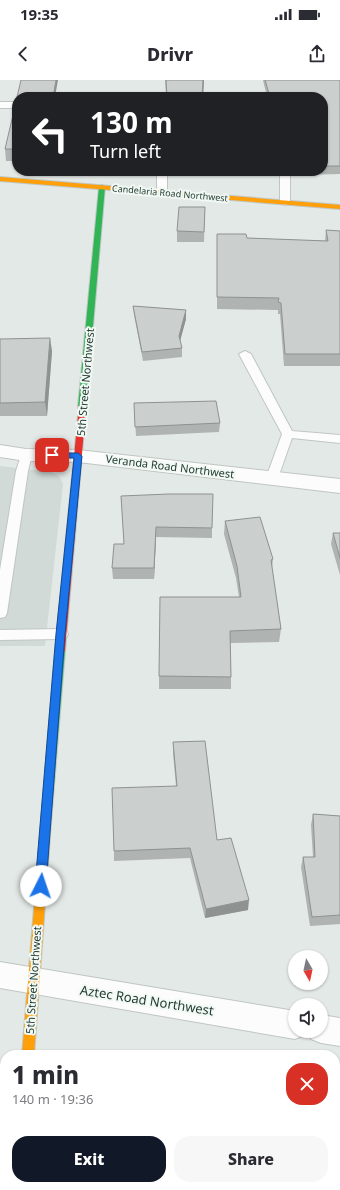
<!DOCTYPE html>
<html lang="en">
<head>
<meta charset="utf-8">
<style>
  :root { --surface:#fff; --page:#f7f7f7; --text:#2b2b33; --muted:#7c7c81; --accent:#111827 }
  body { margin:0; font-family:"Noto Sans",sans-serif; background:var(--page); color:var(--text); height:100vh; display:flex; flex-direction:column; font-size:15px; white-space:nowrap }
  * { box-sizing:border-box; margin:0 }
  p { font-size:13px; color:var(--muted) }
  .icon { flex:none; width:22px; height:22px; fill:none; stroke:currentColor; stroke-width:2; stroke-linecap:round; stroke-linejoin:round }
  .map { position:relative; flex:1; overflow:hidden }
  .details { position:absolute; left:0px; top:970px; width:340px; height:140px; display:flex; flex-direction:column; background:var(--surface); border-radius:16px 16px 0 0; box-shadow:0 1px 3px #0004 }
  .details>* { flex:none }
  .top-card { position:absolute; left:12px; top:12px; width:316px; height:84px; border-radius:16px; box-shadow:0 1px 3px #0004; background:#202124; color:#fff; overflow:hidden }
  .needle { width:26px; rotate:171deg }
  .buttons { position:absolute; left:288px; top:870px; display:grid; gap:8px }
  .buttons a { display:grid; place-items:center; width:40px; height:40px; border-radius:50%; background:var(--surface); box-shadow:0 1px 3px #0004; font-size:20px }
  .pin { position:absolute; display:grid; place-items:center; width:34px; height:34px; color:#fff; margin:-17px; border-radius:8px; box-shadow:0 2px 6px #0006 }
  .me { position:absolute; width:44px; margin:-22px; rotate:4deg; stroke-linejoin:round; filter:drop-shadow(0 0 3px #0008) }
  .turn { display:flex; align-items:center; gap:14px; height:84px; padding:0 12px; font-size:18px }
  .turn .icon { width:52px; height:52px; stroke-width:2.5 }
  .turn b { display:block; font-size:28px; line-height:34px }
  .round { display:grid; place-items:center; flex:none; width:42px; height:42px; border-radius:16px; background:var(--page) }
  .overview { display:flex; align-items:center; justify-content:space-between; height:68px; padding:0 12px }
  h1 { font-size:24px; font-weight:800; line-height:30px }
  .action { display:flex; gap:8px; margin-top:auto; padding:8px 12px }
  .action a { flex:1; height:46px; border-radius:16px; background:var(--accent); color:#fff; font-size:16px; font-weight:800; line-height:46px; text-align:center }
  .action a+a { background:var(--page); color:var(--text) }
  .status { display:flex; justify-content:space-between; align-items:center; height:28px; padding:0 20px; background:var(--surface); direction:ltr }
  .status svg { height:11px; fill:currentColor }
  header { display:flex; justify-content:space-between; align-items:center; height:52px; padding:0 12px; background:var(--surface); font-size:18px; font-weight:800 }
  .map>svg:first-child { display:block }
</style>
</head>
<body>
<div class="status"><b>19:35</b><svg viewBox="0 0 49 12"><path d="M0 12V9h3v3zM5 12V6h3v6zM10 12V3h3v9zM15 12V0h3v12zM26 1h20v11H26zM47 4h2v5h-2z"/></svg></div>
<header><svg class="icon" aria-label="back" viewBox="0 0 24 24"><path d="M15 5l-7 7 7 7"/></svg>Drivr<svg class="icon" aria-label="share" viewBox="0 0 24 24"><path d="M12 15V3M7 8l5-5 5 5M5 13v7h14v-7"/></svg></header>
<div class="map">
<svg width="340" height="1110" viewBox="0 0 340 1110">
  <rect width="100%" height="100%" fill="#e3e9e6"/>
  <path fill="#d1dad6" d="M 0,386 L 51,392 L 59,396 L 63,404 L 45,566 L 0,566 Z"/>
  <g fill="none" stroke-linecap="round" stroke-linejoin="round">
    <defs>
      <path id="lane" d="M 0,22 L 17,22 L 17,28 L 0,28 Z
        M 157,91 L 167,91 L 167,112 L 165,114 L 159,114 L 157,112 Z
        M 280,91 L 290,91 L 290,122 L 285,125 L 280,122 Z
        M 245,271 L 251,274 L 292,351 L 340,355 L 340,363 L 292,358 L 278,398 L 276,401 L 272,402 L 268,401 L 266,398 L 282,354 L 239,274 Z
        M 26,371 L 30,372 L 32,375 L 28,391 L 7,533 L 5,537 L 0,538 L 0,490 L 16,391 L 22,372 Z
        M 61,549 L 66,550 L 68,554 L 66,558 L 61,559 L 0,560 L 0,550 Z"/>
      <path id="street" d="M 0,365 L 26,369 L 78,370 L 340,399 L 340,413 L 78,382 L 26,381 L 0,377 Z
        M 0,882 L 295,931 L 295,951 L 307,951 L 305,955 L 295,959 L 0,908 Z
        M 321,935 L 340,938 L 340,966 L 321,963 L 311,959 L 308,951 L 321,951 Z
        M 5,1099 L 5,1105 L 34,1105 L 33,1110 L 1,1110 Z"/>
      <path id="fast" d="M 102,105 L 105,107 L 86,327 L 82,329 L 78,327 L 99,107 Z
        M 60,568 L 63,569 L 65,571 L 51,742 L 50,745 L 46,746 L 42,745 L 41,742 L 55,571 L 57,569 Z"/>
      <path id="slow" d="M 0,97 L 340,125 L 340,129 L 0,101 Z
        M 46,738 L 50,739 L 51,742 L 34,975 L 22,975 L 41,742 L 42,739 Z"/>
      <path id="jam" d="M 79,325 L 82,325 L 86,327 L 65,571 L 63,573 L 57,573 L 55,571 Z"/>
    </defs>
    <use href="#lane" stroke="#c0c6c3" stroke-width="2"/>
    <use href="#street" stroke="#c0c6c3" stroke-width="2"/>
    <use href="#fast" stroke="#bfc7c3" stroke-width="2"/>
    <use href="#slow" stroke="#bfc7c3" stroke-width="2"/>
    <use href="#jam" stroke="#bfc7c3" stroke-width="2"/>
    <use href="#lane" fill="#fbfcfb" fill-rule="evenodd"/>
    <use href="#street" fill="#fbfcfb" fill-rule="evenodd"/>
    <use href="#fast" fill="#30b455" fill-rule="evenodd"/>
    <use href="#slow" fill="#ff9f0a" fill-rule="evenodd"/>
    <use href="#jam" fill="#e5322d" fill-rule="evenodd"/>
  </g>
  <path fill="#afb3b1" d="M 165,0 L 204,0 L 203,17 L 166,17 Z
    M 263,0 L 340,0 L 340,94 L 301,95 L 301,91 L 323,91 L 323,17 L 267,17 Z
    M 17,18 L 17,81 L 6,81 L 5,69 Z
    M 205,127 L 204,162 L 177,162 L 177,151 Z
    M 326,150 L 340,151 L 340,286 L 284,286 L 280,234 L 278,234 L 278,230 L 217,229 L 217,154 L 247,158 L 325,161 Z
    M 133,226 L 186,230 L 186,239 L 180,260 L 182,268 L 182,277 L 143,281 L 134,235 Z
    M 0,259 L 52,271 L 47,336 L 0,336 Z
    M 134,323 L 220,343 L 219,352 L 136,356 Z
    M 121,416 L 212,448 L 212,458 L 156,457 L 154,499 L 113,499 L 112,488 L 124,464 Z
    M 225,441 L 273,479 L 272,488 L 281,549 L 279,562 L 230,563 L 231,597 L 231,609 L 159,609 L 159,596 L 239,517 L 236,498 L 224,454 Z
    M 333,453 L 340,453 L 340,495 L 331,464 Z
    M 173,662 L 217,760 L 248,830 L 205,838 L 190,778 L 114,781 L 114,771 L 176,706 L 173,673 Z
    M 313,734 L 340,736 L 340,844 L 310,846 L 301,787 L 303,777 L 313,777 L 311,745 Z"/>
  <path fill="#8e9290" d="M 56,0 L 58,0 L 55,17 L 53,17 Z
    M 203,0 L 204,0 L 203,17 L 202,17 Z
    M 186,230 L 186,239 L 179,265 L 179,256 Z
    M 50,258 L 52,271 L 47,336 L 45,322 Z
    M 156,447 L 156,457 L 154,499 L 154,488 Z
    M 249,820 L 248,830 L 205,838 L 206,829 Z"/>
  <path fill="#cbd0ce" stroke="#8e9290" d="M 21,0 L 56,0 L 53,17 L 17,17 Z
    M 166,0 L 203,0 L 202,17 L 167,17 Z
    M 265,0 L 340,0 L 340,86 L 323,86 L 323,17 L 270,17 Z
    M 17,18 L 17,69 L 5,69 Z
    M 179,127 L 205,127 L 204,152 L 177,151 Z
    M 326,150 L 340,151 L 340,274 L 285,274 L 281,223 L 278,222 L 279,218 L 217,217 L 217,154 L 246,154 L 247,158 L 328,161 Z
    M 133,226 L 186,230 L 179,256 L 182,268 L 142,272 Z
    M 50,258 L 45,322 L 0,323 L 0,259 Z
    M 216,321 L 220,343 L 135,347 L 134,323 Z
    M 169,414 L 213,414 L 212,448 L 156,447 L 154,488 L 112,488 L 114,464 L 124,464 L 121,416 Z
    M 260,437 L 273,479 L 271,480 L 281,549 L 230,551 L 231,597 L 159,596 L 160,517 L 241,517 L 237,486 L 225,441 Z
    M 333,453 L 340,453 L 340,478 Z
    M 205,661 L 217,760 L 231,758 L 249,820 L 206,829 L 190,768 L 114,771 L 112,708 L 177,706 L 173,662 Z
    M 313,734 L 340,736 L 340,835 L 312,837 L 303,777 L 315,777 Z
    M 335,1054 L 340,1055 L 340,1110 L 95,1110 L 95,1105 L 335,1105 Z"/>
  <path fill="#1a73e8" stroke="#114b97" d="M 49,373 L 78,373 L 82,376 L 65,554 L 46,806 L 45,810 L 41,811 L 37,810 L 35,806 L 56,554 L 74,378 L 52,378 L 49,377 Z"/>
  <g text-anchor="middle" dominant-baseline="central" stroke-width="4" stroke-linejoin="round" paint-order="stroke">
    <g font-size="9" fill="#223c33" stroke="#f2f8f4">
      <text transform="translate(170 113) rotate(5)">Candelaria Road Northwest</text>
    </g>
    <g font-size="11" fill="#223c33" stroke="#f2f8f4">
      <text transform="translate(85 302) rotate(-85)">5th Street Northwest</text>
      <text transform="translate(170 386) rotate(7)">Veranda Road Northwest</text>
      <text transform="translate(33 900) rotate(-86)">5th Street Northwest</text>
    </g>
    <g font-size="13" fill="#223c33" stroke="#f2f8f4">
      <text transform="translate(147 920) rotate(9)">Aztec Road Northwest</text>
    </g>
  </g>
</svg>
<div class="buttons">
<a><svg class="needle" viewBox="-14 -14 28 28"><path d="M0-13l5 13h-10z" fill="#e53935"/><path d="M0 13l5-13h-10z" fill="#7c7c81"/></svg></a>
<a><svg class="icon" aria-label="sound" viewBox="0 0 24 24"><path d="M4 9h4l5-4v14l-5-4H4zM17 9q2 3 0 6"/></svg></a>
</div>
<div class="pin" style="left:52px;top:375px;background:#d93025"><svg class="icon" aria-label="arrive" viewBox="0 0 24 24"><path d="M6 21V4h12l-3 4 3 4H6"/></svg></div>
<svg class="me" style="left:41px;top:806px" viewBox="-20 -20 40 40"><circle r="19" fill="#fff"/><path d="M0-13L10 11 0 6-10 11z" fill="#1a73e8"/></svg>
<div class="top-card">
<div class="turn"><svg class="icon" aria-label="left" viewBox="0 0 24 24"><path d="M17 20v-9H6M10 6l-5 5 5 5"/></svg><div><b>130 m</b>Turn left</div></div>
</div>
<section class="details">
<div class="overview"><div><h1>1 min</h1><p>140 m · 19:36</p></div><a class="round" style="background:#d93025;color:#fff"><svg class="icon" aria-label="close" viewBox="0 0 24 24"><path d="M6 6l12 12M18 6L6 18"/></svg></a></div>
<div class="action"><a>Exit</a><a>Share</a></div>
</section>
</div>
</body>
</html>
